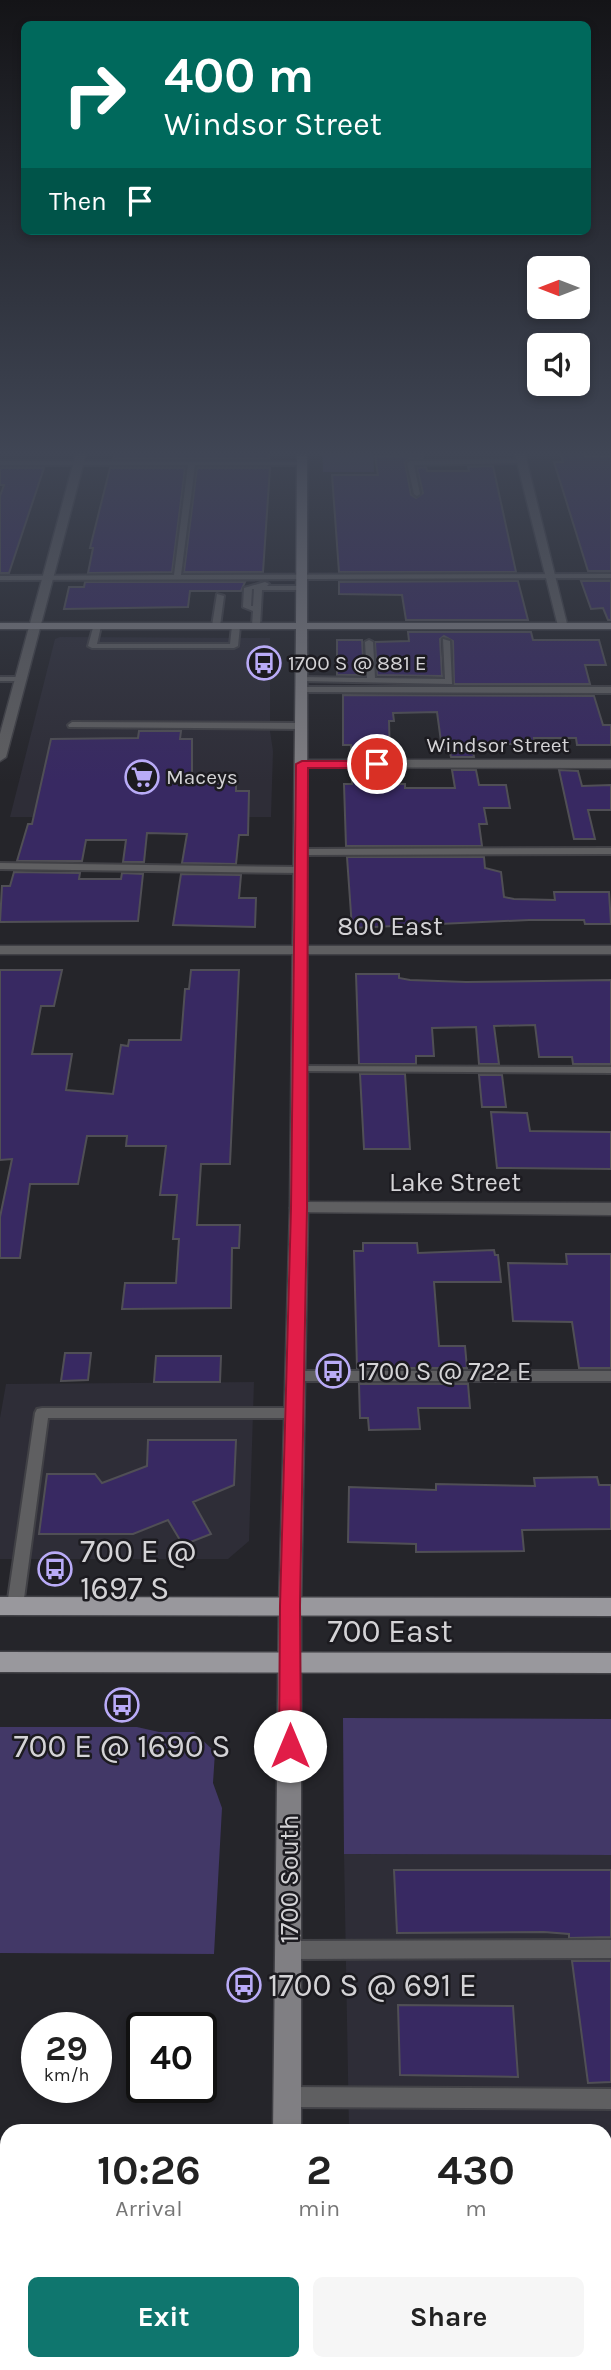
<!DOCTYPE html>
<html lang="en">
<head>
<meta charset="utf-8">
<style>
  :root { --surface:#fff; --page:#f6f6f6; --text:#222; --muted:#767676; --accent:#0f766e }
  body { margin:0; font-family:Karla,sans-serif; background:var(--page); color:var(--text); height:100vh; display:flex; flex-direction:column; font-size:26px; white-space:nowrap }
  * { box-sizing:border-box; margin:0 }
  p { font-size:23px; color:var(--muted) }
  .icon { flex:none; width:38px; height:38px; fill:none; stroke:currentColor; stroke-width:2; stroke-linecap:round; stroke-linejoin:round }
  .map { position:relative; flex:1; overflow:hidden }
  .panel { position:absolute; left:0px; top:2124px; width:612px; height:247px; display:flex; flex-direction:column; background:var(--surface); border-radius:21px 21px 0 0; box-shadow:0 4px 10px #0003 }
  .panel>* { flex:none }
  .hud { position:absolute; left:21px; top:21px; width:570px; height:214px; border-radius:10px; box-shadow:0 4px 10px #0003; background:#00695c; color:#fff; overflow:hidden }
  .needle { width:46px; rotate:270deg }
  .buttons { position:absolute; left:527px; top:256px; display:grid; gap:14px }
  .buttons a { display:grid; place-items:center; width:63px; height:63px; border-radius:10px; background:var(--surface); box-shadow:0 4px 10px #0003; font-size:35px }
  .speed { position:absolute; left:21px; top:2012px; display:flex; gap:14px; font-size:35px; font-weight:700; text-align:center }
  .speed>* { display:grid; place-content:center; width:91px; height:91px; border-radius:50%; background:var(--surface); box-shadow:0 4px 10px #0003; line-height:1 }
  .speed small { font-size:18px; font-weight:400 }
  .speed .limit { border:4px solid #111; border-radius:10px; background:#fff; color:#111 }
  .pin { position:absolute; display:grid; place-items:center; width:60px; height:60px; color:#fff; margin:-30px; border:4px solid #fff; border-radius:50%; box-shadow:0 2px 7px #0007 }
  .me { position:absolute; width:77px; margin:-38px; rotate:0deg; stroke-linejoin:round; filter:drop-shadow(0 0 5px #0008) }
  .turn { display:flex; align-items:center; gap:24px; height:147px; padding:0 28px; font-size:32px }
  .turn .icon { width:91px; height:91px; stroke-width:2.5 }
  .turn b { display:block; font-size:49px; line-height:60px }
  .then { display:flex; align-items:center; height:66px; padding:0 28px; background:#0003; gap:14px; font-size:26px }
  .eta { display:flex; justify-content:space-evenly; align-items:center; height:119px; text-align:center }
  .eta b { font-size:42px; font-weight:700; line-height:49px }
  .cta { display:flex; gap:14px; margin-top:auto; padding:14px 28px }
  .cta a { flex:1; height:80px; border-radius:10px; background:var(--accent); color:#fff; font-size:28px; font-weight:700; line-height:80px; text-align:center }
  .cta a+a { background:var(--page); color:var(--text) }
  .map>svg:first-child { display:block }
</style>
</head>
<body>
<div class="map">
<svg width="611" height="2370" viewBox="0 0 611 2370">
  <rect width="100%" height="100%" fill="#25252a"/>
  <path fill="#2e2d37" d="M 60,637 L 270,638 L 270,731 L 273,751 L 271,817 L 10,817 L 55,639 Z
    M 254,1382 L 249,1541 L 228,1559 L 0,1559 L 0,1418 L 6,1384 Z
    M 344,1854 L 611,1855 L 611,2140 L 606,2140 L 606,2132 L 349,2131 Z"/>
  <path fill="#423867" d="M 322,450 L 373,450 L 374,472 L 323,472 Z
    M 343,1718 L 611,1719 L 611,1855 L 344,1854 Z
    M 0,1727 L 137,1727 L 159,1732 L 194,1732 L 215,1752 L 213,1783 L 222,1808 L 214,1954 L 0,1953 Z"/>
  <path fill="#382962" stroke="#504f55" stroke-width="2" d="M 116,450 L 269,450 L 269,459 L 113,459 Z
    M 559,450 L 583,450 L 585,456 L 611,456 L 611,571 L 588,571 L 554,462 L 563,462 Z
    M 423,455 L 423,458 L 410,458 L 405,462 L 411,495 L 416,498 L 423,493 L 417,468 L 426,467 L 427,471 L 469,471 L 468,467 L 493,466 L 516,572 L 339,572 L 332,475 L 378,475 L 375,456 Z
    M 0,468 L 44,468 L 9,573 L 0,573 L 0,496 L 4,485 L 0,485 Z
    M 110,468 L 185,468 L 172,572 L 88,573 L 93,548 L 90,548 Z
    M 197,468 L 270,468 L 263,572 L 184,572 Z
    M 518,581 L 528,620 L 406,620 L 402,595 L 339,594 L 339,582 Z
    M 581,581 L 611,581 L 611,620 L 608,620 L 603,608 L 591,609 Z
    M 85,582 L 245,582 L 241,591 L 190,591 L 188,607 L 64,609 L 69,587 L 84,587 Z
    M 408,632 L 531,632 L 533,640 L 599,640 L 606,665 L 585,665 L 590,684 L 454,684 L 453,641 L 444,636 L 440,639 L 442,676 L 377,675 L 375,642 L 409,641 Z
    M 337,640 L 362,640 L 364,675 L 337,675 Z
    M 343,695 L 594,696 L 603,725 L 611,725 L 611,745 L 577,745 L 576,738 L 534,738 L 535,744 L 472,744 L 474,757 L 451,757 L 449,749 L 442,749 L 437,712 L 393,713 L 394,721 L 389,721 L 390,757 L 351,757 L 351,745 L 343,745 Z
    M 139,731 L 181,731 L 180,739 L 192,739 L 192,783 L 236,783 L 236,791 L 249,791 L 248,835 L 239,835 L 236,864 L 182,863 L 187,834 L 147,833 L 144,862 L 123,862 L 126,840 L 86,840 L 82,861 L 17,861 L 28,824 L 32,824 L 51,739 L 138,738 Z
    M 352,770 L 391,770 L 392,784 L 405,784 L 405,788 L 455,788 L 452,770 L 476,770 L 479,785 L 506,785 L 510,808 L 484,808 L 487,824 L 479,824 L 482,846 L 346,846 L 344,784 L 352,784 Z
    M 559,770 L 578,771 L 582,786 L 611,785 L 611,810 L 588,810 L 595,839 L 574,839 Z
    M 347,857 L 484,857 L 485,868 L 501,872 L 504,897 L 514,899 L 555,900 L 554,892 L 609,892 L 611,924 L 585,924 L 584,920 L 529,920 L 352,928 Z
    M 14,872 L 80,873 L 79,879 L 121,879 L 122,873 L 143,874 L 138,921 L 0,922 L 2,886 L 10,886 Z
    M 181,874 L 241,875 L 239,898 L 256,898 L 255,927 L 173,925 Z
    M 0,970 L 62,970 L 54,1006 L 41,1006 L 32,1054 L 72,1054 L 66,1090 L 113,1094 L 121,1045 L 128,1046 L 129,1040 L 181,1040 L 185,989 L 189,989 L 191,970 L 239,970 L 230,1164 L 201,1164 L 197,1225 L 240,1225 L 239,1248 L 232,1248 L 231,1308 L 122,1309 L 125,1283 L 176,1283 L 179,1239 L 173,1239 L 177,1195 L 160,1195 L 166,1146 L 126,1146 L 127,1136 L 87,1136 L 78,1184 L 30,1184 L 20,1258 L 0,1258 L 0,1217 L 12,1159 L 0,1160 Z
    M 356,974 L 399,974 L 399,978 L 410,980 L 466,982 L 611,980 L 611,1064 L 573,1064 L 572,1057 L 539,1057 L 535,1025 L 494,1026 L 499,1064 L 479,1064 L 476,1027 L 432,1028 L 434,1056 L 416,1056 L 416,1064 L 359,1064 Z
    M 360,1074 L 405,1074 L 410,1149 L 364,1149 Z
    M 479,1075 L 502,1075 L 506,1107 L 482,1107 Z
    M 491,1112 L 527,1113 L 530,1131 L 611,1132 L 611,1169 L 497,1168 Z
    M 363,1243 L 417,1243 L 418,1253 L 494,1250 L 495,1255 L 498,1255 L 501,1282 L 434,1282 L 439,1346 L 465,1346 L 467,1368 L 357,1368 L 354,1251 L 363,1251 Z
    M 566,1254 L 611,1254 L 611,1368 L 579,1368 L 572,1322 L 513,1321 L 508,1263 L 567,1264 Z
    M 65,1353 L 91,1353 L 88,1380 L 61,1381 Z
    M 156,1356 L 221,1356 L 220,1382 L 154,1382 Z
    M 359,1384 L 468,1384 L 470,1408 L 418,1408 L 420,1429 L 369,1430 L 368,1418 L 360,1418 Z
    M 148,1440 L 236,1440 L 234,1485 L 193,1502 L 211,1534 L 183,1545 L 168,1520 L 133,1534 L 39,1534 L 47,1474 L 95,1474 L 102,1483 L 147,1466 Z
    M 597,1477 L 599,1485 L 611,1485 L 611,1529 L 522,1530 L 524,1551 L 416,1552 L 416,1544 L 348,1542 L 349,1487 L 436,1490 L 436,1484 L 535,1486 L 534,1478 Z
    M 394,1870 L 611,1870 L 611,1937 L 569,1938 L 569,1934 L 544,1932 L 397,1933 Z
    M 572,1961 L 611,1961 L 611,2082 L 588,2083 Z
    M 398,2005 L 513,2006 L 518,2077 L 400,2075 Z"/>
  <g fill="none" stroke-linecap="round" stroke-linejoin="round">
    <defs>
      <path id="lane" d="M 522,460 L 524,461 L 524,463 L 414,465 L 420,494 L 417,496 L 414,494 L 407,463 L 410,461 Z
        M 0,461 L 304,462 L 305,463 L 302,465 L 195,465 L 181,575 L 611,574 L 611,578 L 0,580 L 0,576 L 174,575 L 188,465 L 0,465 Z
        M 265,582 L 269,584 L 267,586 L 302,586 L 306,588 L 302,590 L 262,590 L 260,626 L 256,628 L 252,626 L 253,611 L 243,607 L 244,588 ZM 252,589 L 254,589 L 253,606 L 251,606 Z
        M 217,594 L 224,596 L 220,626 L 216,628 L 212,626 Z
        M 94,624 L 101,626 L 97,644 L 230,644 L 232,626 L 236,624 L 240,626 L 238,646 L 234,648 L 92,648 L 88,646 Z
        M 443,639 L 450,641 L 452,684 L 302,681 L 298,679 L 302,677 L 367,678 L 365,642 L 369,640 L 373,642 L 375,678 L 445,679 Z
        M 0,677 L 21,677 L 25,679 L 21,681 L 0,681 Z
        M 302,687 L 611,687 L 611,693 L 299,692 L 298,690 Z
        M 72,722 L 302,723 L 306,726 L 302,729 L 69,727 L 68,725 Z
        M 611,848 L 611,854 L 301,855 L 296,852 L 301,849 Z
        M 0,863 L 301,867 L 306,870 L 301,873 L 0,869 Z
        M 299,1066 L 611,1067 L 611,1073 L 295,1071 L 293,1069 Z
        M 295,1371 L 611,1371 L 611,1381 L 295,1381 L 290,1380 L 288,1376 L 290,1372 Z
        M 42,1408 L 294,1408 L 299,1409 L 301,1413 L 299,1417 L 294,1418 L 48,1418 L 23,1606 L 21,1610 L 15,1612 L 9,1610 L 7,1606 L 35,1413 L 37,1409 Z
        M 611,1940 L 611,1958 L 289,1959 L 283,1956 L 280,1950 L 283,1944 L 289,1941 Z
        M 288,2087 L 611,2089 L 611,2109 L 288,2107 L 281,2104 L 278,2097 L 281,2090 Z"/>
      <path id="street" d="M 77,450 L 87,450 L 6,757 L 0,761 L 0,734 Z
        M 514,450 L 524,450 L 568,628 L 558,626 Z
        M 302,760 L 611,760 L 611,768 L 297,767 L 296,764 Z
        M 0,946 L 611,946 L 611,954 L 0,954 Z
        M 299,1202 L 611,1203 L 611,1215 L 293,1212 L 290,1208 L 293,1204 Z"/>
      <path id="secondary" d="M 297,450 L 307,450 L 307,623 L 611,623 L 611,629 L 307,629 L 308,1208 L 301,1606 L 301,2132 L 273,2132 L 279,1606 L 290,1208 L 296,629 L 0,629 L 0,623 L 296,623 Z
        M 271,2364 L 301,2364 L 301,2370 L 271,2370 Z"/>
      <path id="primary" d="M 0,1597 L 611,1598 L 611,1616 L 0,1615 Z
        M 0,1652 L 611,1653 L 611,1673 L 0,1672 Z"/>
    </defs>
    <use href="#lane" stroke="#414146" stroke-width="4"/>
    <use href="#street" stroke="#414146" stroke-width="3"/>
    <use href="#secondary" stroke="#414146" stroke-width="3"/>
    <use href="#primary" stroke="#414146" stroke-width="3"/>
    <use href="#lane" fill="#5f5f61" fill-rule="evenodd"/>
    <use href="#street" fill="#5f5f61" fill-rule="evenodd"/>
    <use href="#secondary" fill="#807f83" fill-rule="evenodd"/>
    <use href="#primary" fill="#99989d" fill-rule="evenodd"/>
  </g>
  <linearGradient id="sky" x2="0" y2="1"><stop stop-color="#141417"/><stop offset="0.58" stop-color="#404655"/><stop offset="1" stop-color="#404655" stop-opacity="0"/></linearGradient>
  <rect width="611" height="782" fill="url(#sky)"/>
  <path fill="#e11d48" stroke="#92132f" stroke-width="2" d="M 302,761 L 377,761 L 383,764 L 377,768 L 308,768 L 307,1208 L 300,1606 L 301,1746 L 298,1752 L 290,1755 L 282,1752 L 279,1746 L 280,1606 L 291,1208 L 296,764 Z"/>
  <defs>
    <symbol id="bus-ring" viewBox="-11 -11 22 22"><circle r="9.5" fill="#1c1b20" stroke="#b9abf7" stroke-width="1.5"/><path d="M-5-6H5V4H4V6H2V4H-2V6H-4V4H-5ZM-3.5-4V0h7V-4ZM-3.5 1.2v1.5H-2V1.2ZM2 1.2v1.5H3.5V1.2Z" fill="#b9abf7"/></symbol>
    <symbol id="supermarket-ring" viewBox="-11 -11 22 22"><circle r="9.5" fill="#1c1b20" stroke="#b9abf7" stroke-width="1.5"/><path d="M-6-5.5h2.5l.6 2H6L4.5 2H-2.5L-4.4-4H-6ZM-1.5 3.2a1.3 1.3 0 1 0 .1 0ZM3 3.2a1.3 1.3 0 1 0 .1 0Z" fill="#b9abf7"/></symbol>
  </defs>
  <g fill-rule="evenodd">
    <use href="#bus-ring" x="245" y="644" width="38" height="38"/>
    <use href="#supermarket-ring" x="123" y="758" width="38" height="38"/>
    <use href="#bus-ring" x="314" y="1352" width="38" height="38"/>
    <use href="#bus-ring" x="36" y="1550" width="38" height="38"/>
    <use href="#bus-ring" x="103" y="1686" width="38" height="38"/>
    <use href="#bus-ring" x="225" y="1966" width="38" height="38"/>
  </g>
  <g text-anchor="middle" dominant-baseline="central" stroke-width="5" stroke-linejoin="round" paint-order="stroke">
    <g font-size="21" fill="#d4d3d6" stroke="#1c1b20" text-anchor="start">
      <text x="288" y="663">1700 S @ 881 E</text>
      <text x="166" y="777">Maceys</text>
    </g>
    <g font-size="21" fill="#d4d3d6" stroke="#1c1b20">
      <text x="498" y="745">Windsor Street</text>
    </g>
    <g font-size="26" fill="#d4d3d6" stroke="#1c1b20">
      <text x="390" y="926">800 East</text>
      <text x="455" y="1182">Lake Street</text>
      <text transform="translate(289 1879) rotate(-90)">1700 South</text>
    </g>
    <g font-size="26" fill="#d4d3d6" stroke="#1c1b20" text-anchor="start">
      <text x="358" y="1371">1700 S @ 722 E</text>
    </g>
    <g font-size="32" fill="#d4d3d6" stroke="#1c1b20" text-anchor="start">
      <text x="80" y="1551">700 E @<tspan x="80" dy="37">1697 S</tspan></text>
      <text x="122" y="1746" text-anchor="middle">700 E @ 1690 S</text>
      <text x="268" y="1985">1700 S @ 691 E</text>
    </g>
    <g font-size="32" fill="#d4d3d6" stroke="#1c1b20">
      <text x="390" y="1631">700 East</text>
    </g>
  </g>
</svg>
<div class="buttons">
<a><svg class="needle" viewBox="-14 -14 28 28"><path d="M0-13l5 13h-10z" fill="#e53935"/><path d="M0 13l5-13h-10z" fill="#767676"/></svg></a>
<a><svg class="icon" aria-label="sound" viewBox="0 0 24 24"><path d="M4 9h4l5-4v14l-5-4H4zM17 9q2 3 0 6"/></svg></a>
</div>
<div class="speed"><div>29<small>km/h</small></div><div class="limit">40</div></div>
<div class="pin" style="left:377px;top:764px;background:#d93025"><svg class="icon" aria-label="arrive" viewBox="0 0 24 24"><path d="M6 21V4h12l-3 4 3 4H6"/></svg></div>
<svg class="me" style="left:290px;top:1746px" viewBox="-20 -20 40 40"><circle r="19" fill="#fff"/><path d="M0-13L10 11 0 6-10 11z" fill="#e11d48"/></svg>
<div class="hud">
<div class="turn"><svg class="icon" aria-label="right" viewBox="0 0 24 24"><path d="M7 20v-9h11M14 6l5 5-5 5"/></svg><div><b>400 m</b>Windsor Street</div></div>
<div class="then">Then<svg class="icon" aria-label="arrive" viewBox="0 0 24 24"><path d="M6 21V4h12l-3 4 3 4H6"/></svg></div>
</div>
<section class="panel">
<div class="eta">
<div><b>10:26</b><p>Arrival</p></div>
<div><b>2</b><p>min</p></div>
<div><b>430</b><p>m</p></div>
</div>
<div class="cta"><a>Exit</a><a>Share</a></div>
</section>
</div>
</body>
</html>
